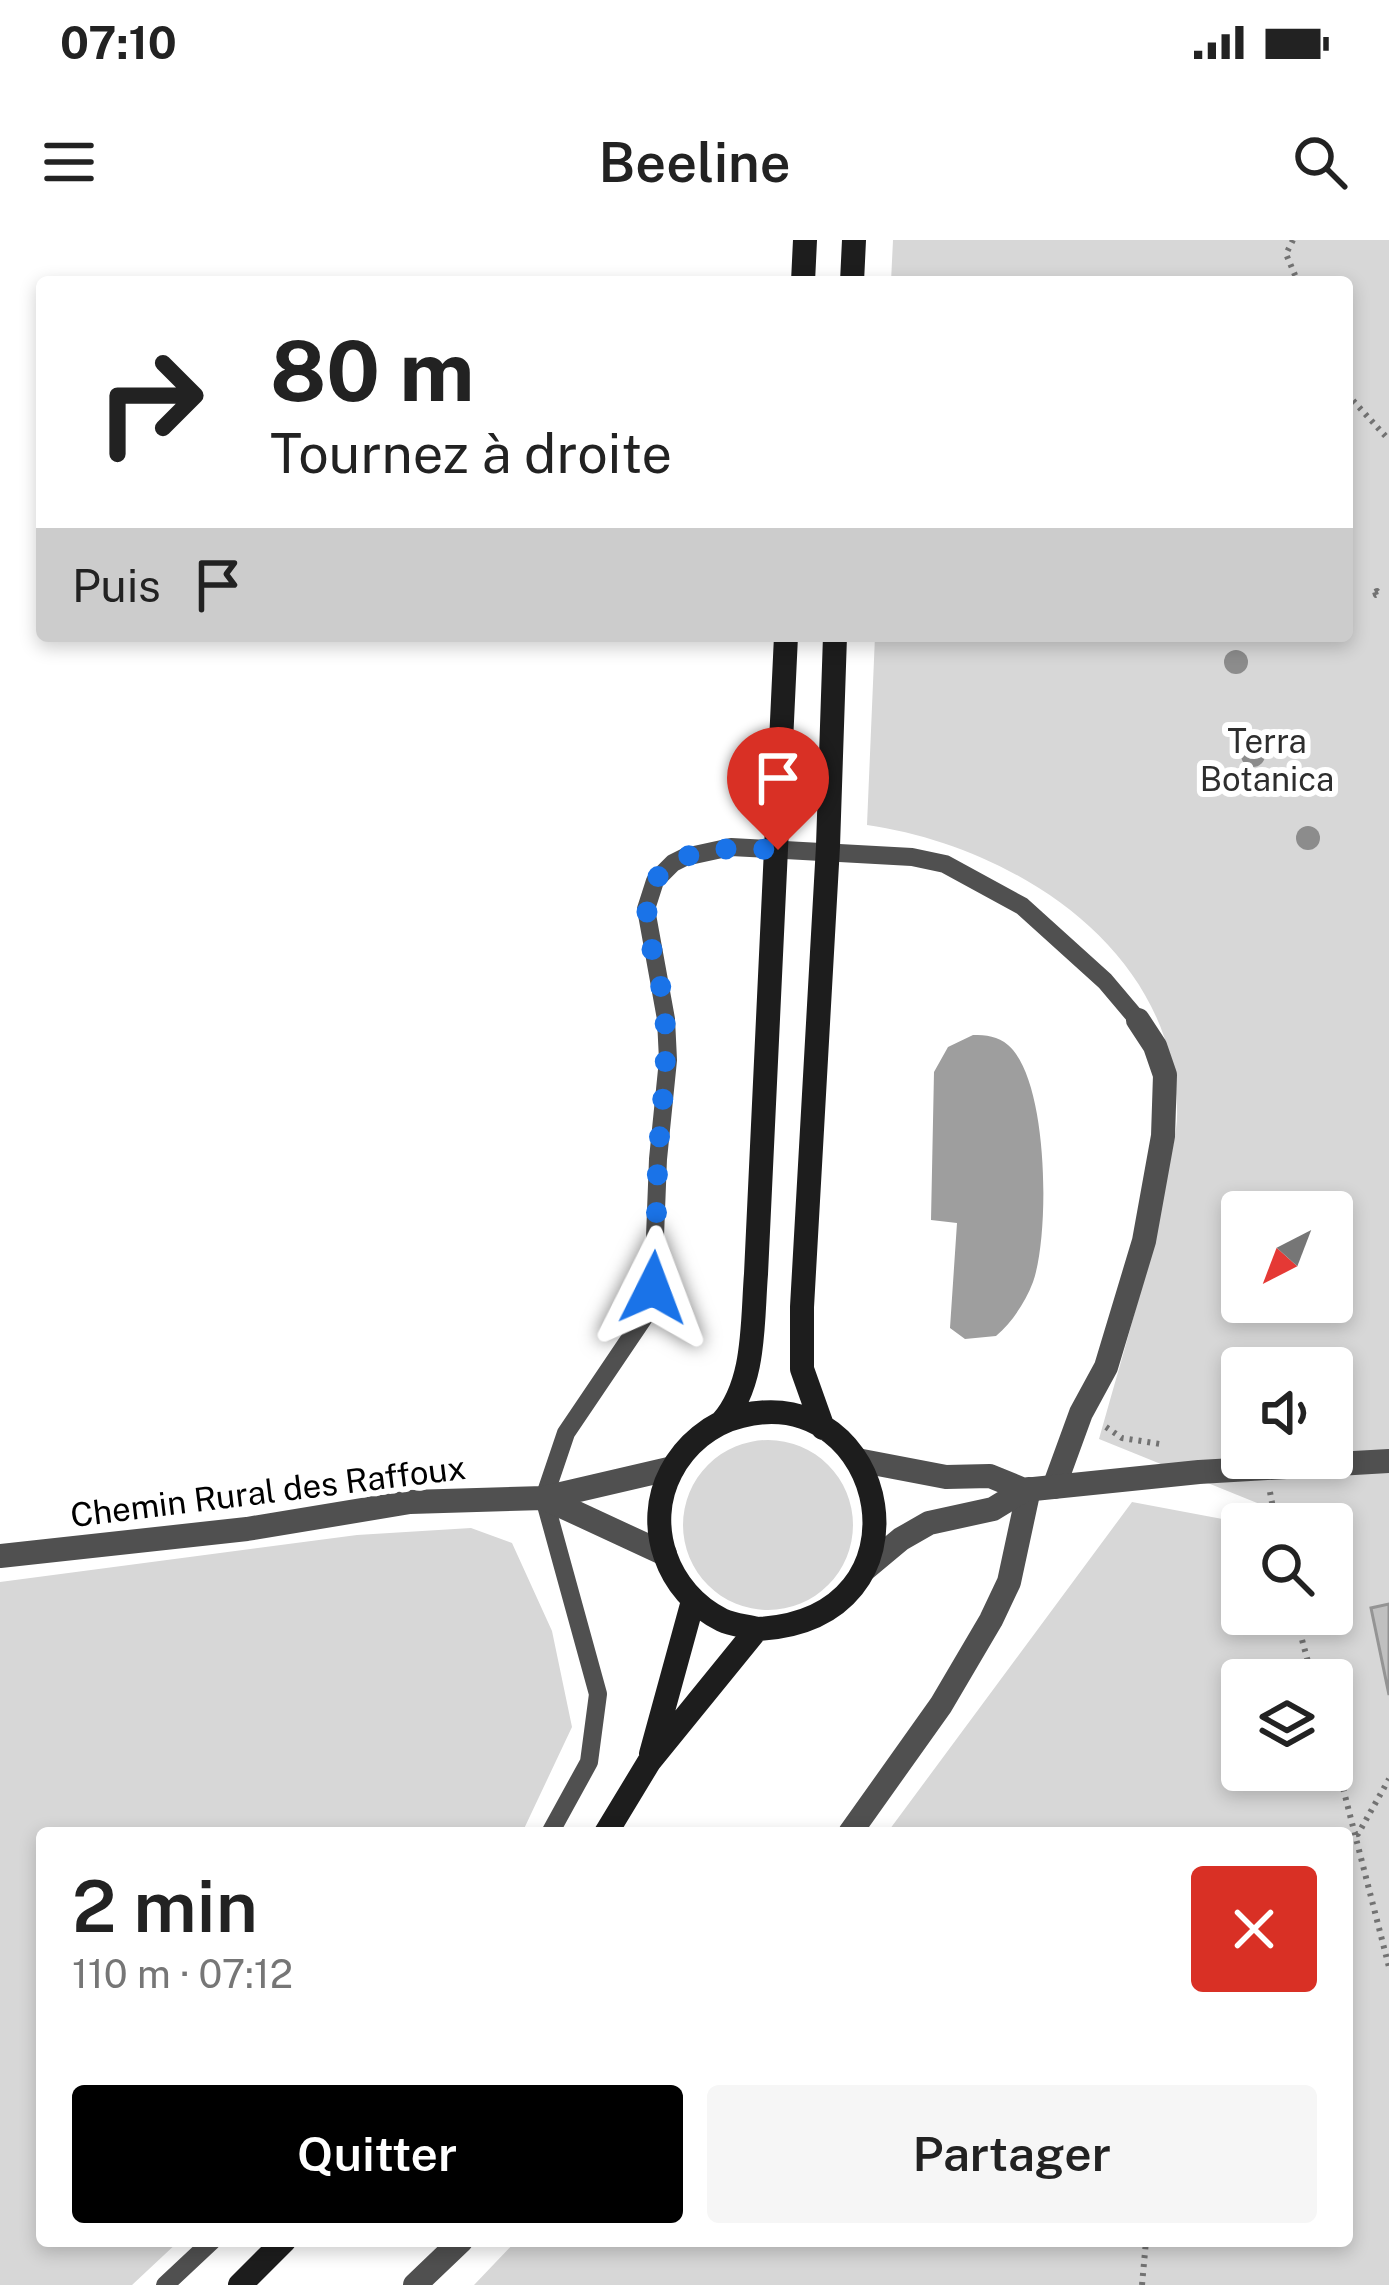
<!DOCTYPE html>
<html lang="fr">
<head>
<meta charset="utf-8">
<style>
  :root { --surface:#fff; --page:#f6f6f6; --text:#222; --muted:#767676; --accent:#000 }
  body { margin:0; font-family:"Public Sans",sans-serif; background:var(--page); color:var(--text); height:100vh; display:flex; flex-direction:column; font-size:45px; white-space:nowrap }
  * { box-sizing:border-box; margin:0 }
  p { font-size:39px; color:var(--muted) }
  .icon { flex:none; width:66px; height:66px; fill:none; stroke:currentColor; stroke-width:2; stroke-linecap:round; stroke-linejoin:round }
  .map { position:relative; flex:1; overflow:hidden }
  .drawer { position:absolute; left:36px; top:1587px; width:1317px; height:420px; display:flex; flex-direction:column; background:var(--surface); border-radius:12px; box-shadow:0 6px 18px #0003 }
  .drawer>* { flex:none }
  .guide { position:absolute; left:36px; top:36px; width:1317px; height:366px; border-radius:12px; box-shadow:0 6px 18px #0003; background:#fff; color:var(--text); overflow:hidden }
  .needle { width:78px; rotate:222deg }
  .tools { position:absolute; left:1221px; top:951px; display:grid; gap:24px }
  .tools a { display:grid; place-items:center; width:132px; height:132px; border-radius:12px; background:var(--surface); box-shadow:0 6px 18px #0003; font-size:60px }
  .pin { position:absolute; display:grid; place-items:center; width:102px; height:102px; color:#fff; margin:-123px -51px; border-radius:50% 50% 50% 0; rotate:-45deg; box-shadow:0 0 12px #0007 }
  .pin .icon { rotate:45deg }
  .me { position:absolute; width:132px; margin:-66px; rotate:3deg; stroke-linejoin:round; filter:drop-shadow(0 0 9px #0008) }
  .turn { display:flex; align-items:center; gap:42px; height:252px; padding:0 36px; font-size:54px }
  .turn .icon { width:156px; height:156px; stroke-width:2.5 }
  .turn b { display:block; font-size:84px; line-height:102px }
  .then { display:flex; align-items:center; height:114px; padding:0 36px; background:#0003; gap:24px; font-size:45px }
  .round { display:grid; place-items:center; flex:none; width:126px; height:126px; border-radius:12px; background:var(--page) }
  .headline { display:flex; align-items:center; justify-content:space-between; height:204px; padding:0 36px }
  h1 { font-size:72px; font-weight:600; line-height:90px }
  .cta { display:flex; gap:24px; margin-top:auto; padding:24px 36px }
  .cta a { flex:1; height:138px; border-radius:12px; background:var(--accent); color:#fff; font-size:48px; font-weight:600; line-height:138px; text-align:center }
  .cta a+a { background:var(--page); color:var(--text) }
  .status { display:flex; justify-content:space-between; align-items:center; height:84px; padding:0 60px; background:var(--surface); direction:ltr }
  .status svg { height:33px; fill:currentColor }
  header { display:flex; justify-content:space-between; align-items:center; height:156px; padding:0 36px; background:var(--surface); font-size:54px; font-weight:600 }
  .map>svg:first-child { display:block }
</style>
</head>
<body>
<div class="status"><b>07:10</b><svg viewBox="0 0 49 12"><path d="M0 12V9h3v3zM5 12V6h3v6zM10 12V3h3v9zM15 12V0h3v12zM26 1h20v11H26zM47 4h2v5h-2z"/></svg></div>
<header><svg class="icon" aria-label="menu" viewBox="0 0 24 24"><path d="M4 6h16M4 12h16M4 18h16"/></svg>Beeline<svg class="icon" aria-label="search" viewBox="0 0 24 24"><circle cx="10" cy="10" r="6"/><path d="M15 15l6 6"/></svg></header>
<div class="map">
<svg width="1389" height="2045" viewBox="0 0 1389 2045">
  <rect width="100%" height="100%" fill="#fff"/>
  <path fill="#d7d7d7" fill-rule="evenodd" d="M 893,0 L 1389,0 L 1389,2045 L 474,2045 L 516,2001 L 1347,2001 L 1347,1593 L 887,1593 L 1132,1262 L 1249,1284 L 1242,1284 L 1242,1374 L 1332,1374 L 1332,1300 L 1352,1302 L 1332,1293 L 1332,1284 L 1309,1284 L 1099,1199 C 1124,1110 1151,1023 1167,933 C 1171,913 1178,890 1177,870 C 1174,707 1012,606 867,585 L 875,396 L 1347,396 L 1347,42 L 891,42 ZM 1242,972 L 1332,972 L 1332,1062 L 1242,1062 ZM 1242,1128 L 1332,1128 L 1332,1218 L 1242,1218 ZM 1242,1440 L 1332,1440 L 1332,1530 L 1242,1530 Z
    M683 1285a85 85 0 1 1 170 0a85 85 0 1 1-170 0Z
    M 471,1288 L 512,1303 L 552,1391 L 572,1487 L 522,1593 L 42,1593 L 42,2001 L 179,2001 L 132,2045 L 0,2045 L 0,1342 L 357,1295 Z"/>
  <path fill="#9e9e9e" d="M 973,795 C 986,795 998,796 1008,805 C 1049,840 1050,994 1033,1042 C 1025,1063 1012,1082 996,1096 L 965,1099 L 950,1088 L 957,983 L 931,980 L 934,832 L 948,807 Z"/>
  <path fill="#c0c0c0" stroke="#949494" stroke-width="3" d="M 1389,1364 L 1389,1455 L 1371,1368 Z"/>
  <g fill="none" stroke-linecap="round" stroke-linejoin="round">
    <path stroke="#727272" stroke-width="6" stroke-dasharray="3 6" stroke-linecap="butt" d="M 1293,0 L 1286,14 L 1298,42
      M 1347,154 L 1389,200
      M 1375,352 L 1377,351 L 1379,354 L 1376,355 Z
      M 1237,421 L 1238,424 L 1235,425 L 1234,422 Z
      M 1253,513 L 1255,514 L 1255,517 L 1252,517 Z
      M 1306,596 L 1310,597 L 1309,599 L 1306,599 Z
      M 1106,1187 L 1122,1198 L 1160,1204
      M 1270,1252 L 1276,1284
      M 1295,1374 L 1313,1440
      M 1332,1505 L 1389,1727
      M 1347,1595 L 1358,1594 L 1389,1539
      M 1142,2045 L 1146,2001"/>
    <path stroke="#505050" stroke-width="18" d="M 550,1593 L 589,1522 L 598,1454 L 544,1258 L 566,1193 L 643,1079 L 653,1048 L 658,919 L 668,820 L 666,779 L 646,669 L 655,641 L 673,623 L 685,617 L 731,607 L 912,617 L 945,624 L 1022,666 L 1105,741 L 1138,780
      M 165,2045 L 212,2001"/>
    <path stroke="#505050" stroke-width="24" d="M 1054,1247 L 1081,1173 L 1106,1127 L 1144,1001 L 1163,896 L 1165,835 L 1155,806 L 1138,780
      M 544,1258 L 665,1314
      M 0,1316 L 247,1289 L 410,1262 L 544,1258 L 673,1228
      M 850,1593 L 941,1465 L 991,1380 L 1009,1342 L 1029,1249
      M 415,2045 L 461,2001"/>
    <path stroke="#505050" stroke-width="24" d="M 857,1220 L 946,1237 L 990,1236 L 1024,1250 L 1199,1232 L 1389,1221
      M 865,1329 L 901,1299 L 929,1283 L 993,1269 L 1024,1250"/>
    <path stroke="#1d1d1d" stroke-width="24" d="M 803,42 L 805,0
      M 852,42 L 854,0
      M 722,1182 C 756,1143 752,1083 756,1034 L 786,396
      M 823,1188 L 802,1129 L 802,1067 L 828,606 L 835,396
      M 651,1514 L 693,1361
      M 606,1593 L 649,1522 L 757,1389 C 941,1380 888,1139 741,1176 C 711,1183 685,1205 671,1232 C 643,1285 667,1353 722,1380 C 732,1385 746,1386 757,1389
      M 240,2045 L 284,2001"/>
  </g>
  <g fill="#8c8c8c">
    <circle cx="1236" cy="422" r="12"/>
    <circle cx="1253" cy="515" r="12"/>
    <circle cx="1308" cy="598" r="12"/>
  </g>
  <g fill="none" stroke-linecap="round" stroke-linejoin="round">
    <path stroke="#1a73e8" stroke-width="21" stroke-dasharray="0 37.8" d="M 653,1048 C 657,1005 656,962 658,919 C 661,863 671,810 662,754 C 657,718 634,671 657,638 C 683,603 740,608 778,610"/>
  </g>
  <g text-anchor="middle" dominant-baseline="central" stroke-width="12" stroke-linejoin="round" paint-order="stroke">
    <g font-size="33" fill="#2e2e2e" stroke="#fff">
      <text x="1267" y="501">Terra<tspan x="1267" dy="38">Botanica</tspan></text>
    </g>
    <g font-size="33" fill="#000" stroke="#fff">
      <text transform="translate(268 1251) rotate(-7)">Chemin Rural des Raffoux</text>
    </g>
  </g>
</svg>
<div class="tools">
<a><svg class="needle" viewBox="-14 -14 28 28"><path d="M0-13l5 13h-10z" fill="#e53935"/><path d="M0 13l5-13h-10z" fill="#767676"/></svg></a>
<a><svg class="icon" aria-label="sound" viewBox="0 0 24 24"><path d="M4 9h4l5-4v14l-5-4H4zM17 9q2 3 0 6"/></svg></a>
<a><svg class="icon" aria-label="search" viewBox="0 0 24 24"><circle cx="10" cy="10" r="6"/><path d="M15 15l6 6"/></svg></a>
<a><svg class="icon" aria-label="layers" viewBox="0 0 24 24"><path d="M12 4l9 5-9 5-9-5zM3 14l9 5 9-5"/></svg></a>
</div>
<div class="pin" style="left:778px;top:610px;background:#d93025"><svg class="icon" aria-label="arrive" viewBox="0 0 24 24"><path d="M6 21V4h12l-3 4 3 4H6"/></svg></div>
<svg class="me" style="left:653px;top:1048px" viewBox="-20 -20 40 40"><path d="M0-17L14 15 0 8-14 15z" fill="#1a73e8" stroke="#fff" stroke-width="4"/></svg>
<div class="guide">
<div class="turn"><svg class="icon" aria-label="right" viewBox="0 0 24 24"><path d="M7 20v-9h11M14 6l5 5-5 5"/></svg><div><b>80 m</b>Tournez à droite</div></div>
<div class="then">Puis<svg class="icon" aria-label="arrive" viewBox="0 0 24 24"><path d="M6 21V4h12l-3 4 3 4H6"/></svg></div>
</div>
<section class="drawer">
<div class="headline"><div><h1>2 min</h1><p>110 m · 07:12</p></div><a class="round" style="background:#d93025;color:#fff"><svg class="icon" aria-label="close" viewBox="0 0 24 24"><path d="M6 6l12 12M18 6L6 18"/></svg></a></div>
<div class="cta"><a>Quitter</a><a>Partager</a></div>
</section>
</div>
</body>
</html>
